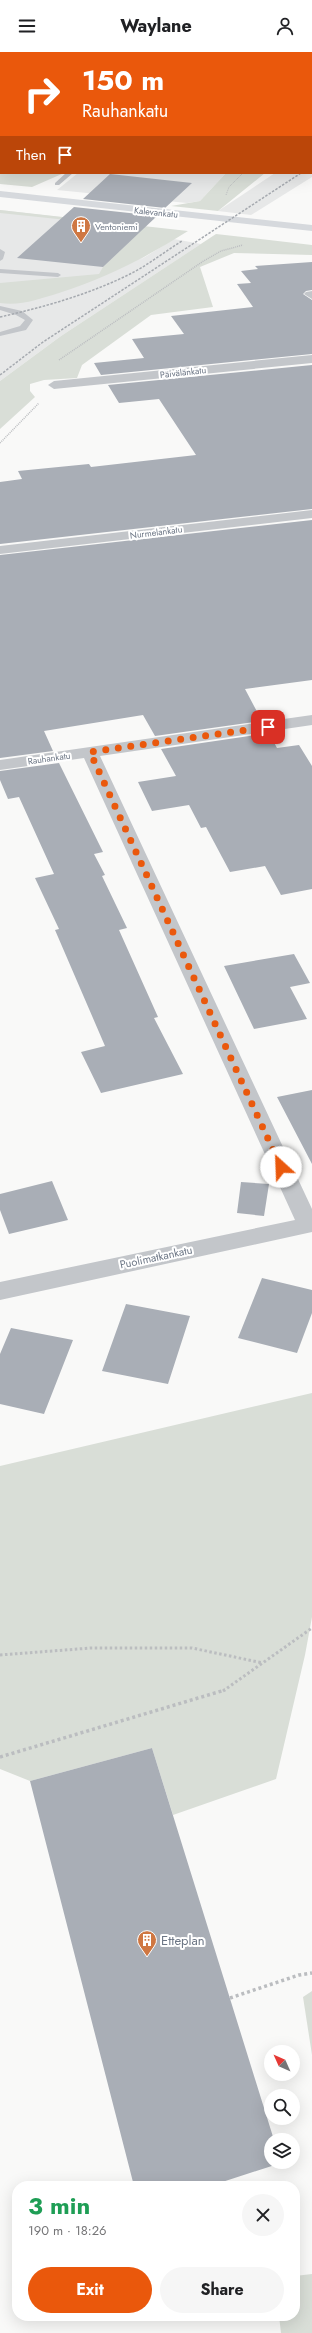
<!DOCTYPE html>
<html lang="en">
<head>
<meta charset="utf-8">
<style>
  :root { --surface:#fff; --page:#f6f6f6; --text:#202124; --muted:#757577; --accent:#ea580c }
  body { margin:0; font-family:Jost,sans-serif; background:var(--page); color:var(--text); height:100vh; display:flex; flex-direction:column; font-size:15px; white-space:nowrap }
  * { box-sizing:border-box; margin:0 }
  p { font-size:13px; color:var(--muted) }
  .icon { flex:none; width:22px; height:22px; fill:none; stroke:currentColor; stroke-width:2; stroke-linecap:round; stroke-linejoin:round }
  .map { position:relative; flex:1; overflow:hidden }
  .details { position:absolute; left:12px; top:2129px; width:288px; height:140px; display:flex; flex-direction:column; background:var(--surface); border-radius:16px; box-shadow:0 4px 16px #0002 }
  .details>* { flex:none }
  .top-card { position:absolute; left:0px; top:0px; width:312px; height:122px; box-shadow:0 4px 16px #0002; background:#ea580c; color:#fff; overflow:hidden }
  .needle { width:26px; rotate:315deg }
  .buttons { position:absolute; left:264px; top:1993px; display:grid; gap:8px }
  .buttons a { display:grid; place-items:center; width:36px; height:36px; border-radius:50%; background:var(--surface); box-shadow:0 4px 16px #0002; font-size:20px }
  .pin { position:absolute; display:grid; place-items:center; width:34px; height:34px; color:#fff; margin:-17px; border-radius:8px; box-shadow:0 2px 6px #0006 }
  .me { position:absolute; width:44px; margin:-22px; rotate:335deg; stroke-linejoin:round; filter:drop-shadow(0 0 3px #0008) }
  .turn { display:flex; align-items:center; gap:14px; height:84px; padding:0 16px; font-size:18px }
  .turn .icon { width:52px; height:52px; stroke-width:2.5 }
  .turn b { display:block; font-size:28px; line-height:34px }
  .then { display:flex; align-items:center; height:38px; padding:0 16px; background:#0003; gap:8px; font-size:15px }
  .round { display:grid; place-items:center; flex:none; width:42px; height:42px; border-radius:21px; background:var(--page) }
  .headline { display:flex; align-items:center; justify-content:space-between; height:68px; padding:0 16px }
  h1 { font-size:24px; font-weight:700; line-height:30px; color:#1e9e55 }
  .primary-button { display:flex; gap:8px; margin-top:auto; padding:8px 16px }
  .primary-button a { flex:1; height:46px; border-radius:24px; background:var(--accent); color:#fff; font-size:16px; font-weight:700; line-height:46px; text-align:center }
  .primary-button a+a { background:var(--page); color:var(--text) }
  header { display:flex; justify-content:space-between; align-items:center; height:52px; padding:0 16px; background:var(--surface); font-size:18px; font-weight:700 }
  .map>svg:first-child { display:block }
</style>
</head>
<body>
<header><svg class="icon" aria-label="menu" viewBox="0 0 24 24"><path d="M4 6h16M4 12h16M4 18h16"/></svg>Waylane<svg class="icon" aria-label="person" viewBox="0 0 24 24"><circle cx="12" cy="8" r="4"/><path d="M4 21q1-7 8-7t8 7"/></svg></header>
<div class="map">
<svg width="312" height="2281" viewBox="0 0 312 2281">
  <rect width="100%" height="100%" fill="#f9f9f8"/>
  <path fill="#e7e8e8" d="M 311,97 L 312,125 L 251,163 L 218,159 L 275,121 L 311,121 Z
    M 78,121 L 226,121 L 200,149 L 187,151 L 57,138 Z
    M 0,158 L 180,179 L 140,208 L 174,187 L 201,192 L 61,284 L 0,329 Z"/>
  <path fill="#d9ded7" d="M 0,0 L 103,0 L 1,1 L 0,66 Z
    M 0,119 L 1,121 L 64,121 L 32,135 L 0,132 Z
    M 226,121 L 265,121 L 218,159 L 171,154 L 200,149 Z
    M 0,158 L 188,179 C 147,205 106,226 59,241 C 39,247 21,254 0,251 L 0,231 L 99,222 L 103,215 L 144,176 L 0,161 Z
    M 216,182 L 312,193 L 312,203 L 234,201 L 200,215 L 213,255 L 151,263 L 82,313 L 77,326 L 44,328 L 30,332 L 30,339 L 35,345 L 0,377 L 0,329 L 61,284 Z
    M 312,1341 L 312,1565 L 305,1603 L 276,1727 L 173,1763 L 152,1696 L 30,1729 L 0,1717 L 0,1414 Z
    M 312,1939 L 312,2003 L 303,1945 Z
    M 312,2222 L 312,2281 L 281,2281 L 279,2264 L 295,2264 L 295,2224 Z"/>
  <path fill="#a9aeb6" d="M 110,122 L 192,131 L 165,156 L 83,147 Z
    M 74,155 L 157,164 L 103,215 L 17,206 Z
    M 312,210 L 312,238 L 306,239 L 303,242 L 312,248 L 312,302 L 101,323 L 94,311 L 144,306 L 132,287 L 184,282 L 171,264 L 253,255 L 237,232 L 251,231 L 241,219 L 258,217 L 255,214 Z
    M 312,313 L 312,457 L 0,492 L 0,430 L 22,427 L 18,419 L 89,412 L 91,415 L 196,403 L 159,347 L 119,351 L 108,333 Z
    M 312,468 L 312,628 L 245,637 L 262,669 L 155,684 L 143,663 L 44,679 L 53,699 L 0,706 L 0,503 Z
    M 269,681 L 277,696 L 299,693 L 312,714 L 312,837 L 281,843 L 265,814 L 230,820 L 206,775 L 201,776 L 189,753 L 152,759 L 138,730 L 176,724 L 161,697 Z
    M 59,711 L 103,800 L 94,802 L 105,823 L 102,824 L 127,876 L 119,878 L 158,965 L 154,966 L 183,1022 L 101,1041 L 81,1000 L 105,994 L 55,878 L 59,877 L 35,826 L 54,822 L 19,745 L 8,747 L 0,728 L 0,719 Z
    M 294,902 L 310,931 L 290,935 L 307,967 L 254,977 L 224,914 Z
    M 312,1038 L 312,1112 L 277,1045 Z
    M 52,1129 L 68,1168 L 9,1182 L 0,1158 L 0,1142 Z
    M 241,1130 L 269,1132 L 264,1164 L 237,1161 Z
    M 262,1226 L 312,1238 L 312,1261 L 297,1301 L 238,1286 Z
    M 126,1252 L 190,1264 L 168,1332 L 102,1319 Z
    M 11,1276 L 73,1288 L 44,1362 L 0,1352 L 0,1302 Z
    M 152,1696 L 274,2088 L 271,2088 L 271,2110 L 281,2111 L 210,2134 L 134,2134 L 30,1729 Z"/>
  <g fill="none" stroke-linecap="round" stroke-linejoin="round">
    <path stroke="#bbbdc0" stroke-width="1" stroke-dasharray="1 1" stroke-linecap="butt" d="M 226,143 L 229,135 L 243,121"/>
    <path stroke="#bbbdc0" stroke-width="1.5" stroke-dasharray="1 1" stroke-linecap="butt" d="M 59,308 L 202,210 L 221,199 L 243,193
      M 0,391 L 39,351"/>
    <path stroke="#bbbdc0" stroke-width="3" stroke-dasharray="2.5 2.5" stroke-linecap="butt" d="M 0,1603 L 91,1596 L 192,1596 L 263,1611
      M 223,1639 L 312,1576"/>
    <path stroke="#bbbdc0" stroke-width="3.5" stroke-dasharray="3 3" stroke-linecap="butt" d="M 0,1705 L 225,1638
      M 230,1946 L 299,1923 L 312,1921"/>
    <path fill="#c3c6ca" fill-rule="evenodd" d="M 0,68 L 1,68 L 1,72 L 0,72 Z
      M 66,121 L 73,121 L 59,133 L 55,133 L 55,131 Z
      M 0,197 L 5,200 L 3,207 L 0,209 Z
      M 0,217 L 58,221 L 61,223 L 58,225 L 0,221 Z
      M 0,254 L 22,259 L 33,268 L 26,278 L 0,284 L 0,280 L 20,274 L 25,268 L 16,263 L 0,258 Z"/>
    <path fill="#c3c6ca" fill-rule="evenodd" d="M 312,239 L 312,247 L 304,242 L 306,240 Z
      M 312,303 L 312,311 L 54,337 L 48,333 L 54,329 Z
      M 312,458 L 312,466 L 0,502 L 0,494 Z
      M 312,663 L 312,673 L 100,704 L 312,1157 L 312,1180 L 0,1248 L 0,1230 L 295,1168 L 84,706 L 0,718 L 0,708 Z"/>
    <path fill="#d6d9dd" fill-rule="evenodd" d="M 0,139 L 312,173 L 312,179 L 0,145 Z"/>
    <path stroke="#a5a9af" stroke-width="1.5" stroke-dasharray="2.5 1.5" stroke-linecap="butt" d="M 0,265 C 44,255 87,243 128,223 C 147,214 164,200 182,189
      M 0,323 L 43,290 L 301,121"/>
  </g>
  <g fill="none" stroke-linecap="round" stroke-linejoin="round">
    <path stroke="#ea580c" stroke-width="7" stroke-dasharray="0 12.6" d="M 268,675 L 90,700 L 281,1115"/>
  </g>
  <defs>
    <symbol id="building-pin" viewBox="-11 -11 22 30"><path d="M0 17L-7.5 6A9.5 9.5 0 1 1 7.5 6Z" fill="#cf7742" stroke="#fff"/><path d="M-4-6H4V6H1V3H-1V6H-4ZM-2.5-4.3h1.7v1.8h-1.7ZM.8-4.3h1.7v1.8H.8ZM-2.5-1h1.7V.8h-1.7ZM.8-1h1.7V.8H.8Z" fill="#fff"/></symbol>
  </defs>
  <g fill-rule="evenodd">
    <use href="#building-pin" x="70" y="163" width="22" height="30"/>
    <use href="#building-pin" x="136" y="1877" width="22" height="30"/>
  </g>
  <g text-anchor="middle" dominant-baseline="central" stroke-width="4" stroke-linejoin="round" paint-order="stroke">
    <g font-size="9" fill="#6c7685" stroke="#fff">
      <text transform="translate(156 160) rotate(6)">Kalevankatu</text>
      <text transform="translate(183 320) rotate(-6)">Päivälänkatu</text>
      <text transform="translate(156 480) rotate(-7)">Nurmelankatu</text>
      <text transform="translate(49 706) rotate(-8)">Rauhankatu</text>
    </g>
    <g font-size="9" fill="#6c7685" stroke="#fff" text-anchor="start">
      <text x="95" y="174">Ventoniemi</text>
    </g>
    <g font-size="11" fill="#6c7685" stroke="#fff">
      <text transform="translate(156 1205) rotate(-12)">Puolimatkankatu</text>
    </g>
    <g font-size="13" fill="#6c7685" stroke="#fff" text-anchor="start">
      <text x="161" y="1888">Etteplan</text>
    </g>
  </g>
</svg>
<div class="buttons">
<a><svg class="needle" viewBox="-14 -14 28 28"><path d="M0-13l5 13h-10z" fill="#e53935"/><path d="M0 13l5-13h-10z" fill="#757577"/></svg></a>
<a><svg class="icon" aria-label="search" viewBox="0 0 24 24"><circle cx="10" cy="10" r="6"/><path d="M15 15l6 6"/></svg></a>
<a><svg class="icon" aria-label="layers" viewBox="0 0 24 24"><path d="M12 4l9 5-9 5-9-5zM3 14l9 5 9-5"/></svg></a>
</div>
<div class="pin" style="left:268px;top:675px;background:#d93025"><svg class="icon" aria-label="arrive" viewBox="0 0 24 24"><path d="M6 21V4h12l-3 4 3 4H6"/></svg></div>
<svg class="me" style="left:281px;top:1115px" viewBox="-20 -20 40 40"><circle r="19" fill="#fff"/><path d="M0-13L10 11 0 6-10 11z" fill="#ea580c"/></svg>
<div class="top-card">
<div class="turn"><svg class="icon" aria-label="right" viewBox="0 0 24 24"><path d="M7 20v-9h11M14 6l5 5-5 5"/></svg><div><b>150 m</b>Rauhankatu</div></div>
<div class="then">Then<svg class="icon" aria-label="arrive" viewBox="0 0 24 24"><path d="M6 21V4h12l-3 4 3 4H6"/></svg></div>
</div>
<section class="details">
<div class="headline"><div><h1>3 min</h1><p>190 m · 18:26</p></div><a class="round"><svg class="icon" aria-label="close" viewBox="0 0 24 24"><path d="M6 6l12 12M18 6L6 18"/></svg></a></div>
<div class="primary-button"><a>Exit</a><a>Share</a></div>
</section>
</div>
</body>
</html>
